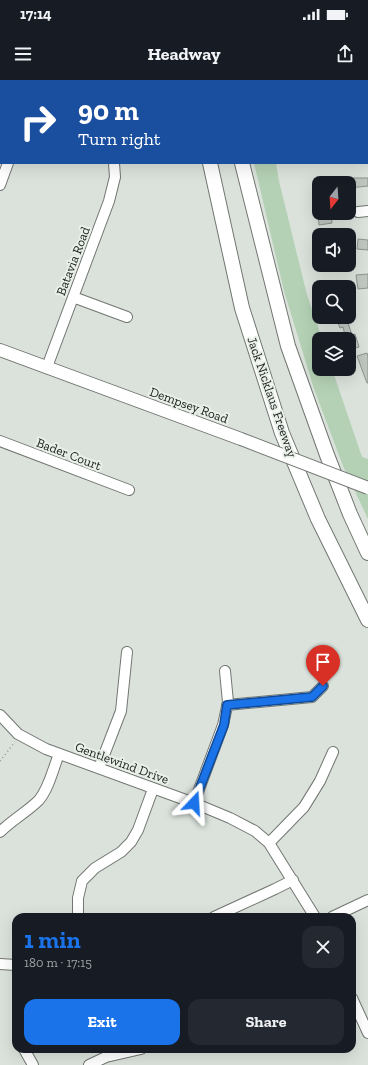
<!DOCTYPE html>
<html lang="en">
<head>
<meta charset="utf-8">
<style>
  :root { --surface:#171b24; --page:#242831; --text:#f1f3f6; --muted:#9ea1a6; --accent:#1a73e8 }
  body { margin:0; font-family:"Zilla Slab",serif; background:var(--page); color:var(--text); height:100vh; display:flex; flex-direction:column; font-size:15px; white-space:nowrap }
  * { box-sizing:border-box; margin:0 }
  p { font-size:13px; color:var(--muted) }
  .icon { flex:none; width:22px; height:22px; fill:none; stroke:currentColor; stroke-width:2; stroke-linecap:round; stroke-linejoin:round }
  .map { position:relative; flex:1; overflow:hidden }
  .drawer { position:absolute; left:12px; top:833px; width:344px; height:140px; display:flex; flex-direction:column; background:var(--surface); border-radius:12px; box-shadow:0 4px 16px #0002 }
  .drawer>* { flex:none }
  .guide { position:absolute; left:0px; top:0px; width:368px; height:84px; box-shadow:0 4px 16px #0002; background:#1a4fa0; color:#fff; overflow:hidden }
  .needle { width:26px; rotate:197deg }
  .tools { position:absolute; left:312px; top:96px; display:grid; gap:8px }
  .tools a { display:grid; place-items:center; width:44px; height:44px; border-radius:8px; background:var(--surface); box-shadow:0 4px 16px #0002; font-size:20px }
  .pin { position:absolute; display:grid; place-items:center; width:34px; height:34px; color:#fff; margin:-41px -17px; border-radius:50% 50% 50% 0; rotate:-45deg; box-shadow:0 0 4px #0007 }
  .pin .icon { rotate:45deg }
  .me { position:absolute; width:44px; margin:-22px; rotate:20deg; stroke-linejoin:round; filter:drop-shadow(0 0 3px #0008) }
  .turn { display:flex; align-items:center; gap:14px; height:84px; padding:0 12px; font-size:18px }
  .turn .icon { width:52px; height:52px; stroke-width:2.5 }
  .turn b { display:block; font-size:28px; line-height:34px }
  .round { display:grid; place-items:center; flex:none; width:42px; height:42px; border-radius:12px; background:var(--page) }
  .summary { display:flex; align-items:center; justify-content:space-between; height:68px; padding:0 12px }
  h1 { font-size:24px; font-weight:800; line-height:30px; color:var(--accent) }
  .cta { display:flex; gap:8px; margin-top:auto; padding:8px 12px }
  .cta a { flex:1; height:46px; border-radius:12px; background:var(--accent); color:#fff; font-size:16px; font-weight:800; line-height:46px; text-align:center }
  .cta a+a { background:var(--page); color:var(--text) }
  .status { display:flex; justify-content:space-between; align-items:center; height:28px; padding:0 20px; background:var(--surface); direction:ltr }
  .status svg { height:11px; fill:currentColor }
  header { display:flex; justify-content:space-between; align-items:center; height:52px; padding:0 12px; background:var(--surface); font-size:18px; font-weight:800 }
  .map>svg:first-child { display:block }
</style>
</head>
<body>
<div class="status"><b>17:14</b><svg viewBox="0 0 49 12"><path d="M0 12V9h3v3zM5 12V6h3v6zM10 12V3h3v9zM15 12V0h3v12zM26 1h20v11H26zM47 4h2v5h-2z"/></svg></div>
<header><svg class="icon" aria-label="menu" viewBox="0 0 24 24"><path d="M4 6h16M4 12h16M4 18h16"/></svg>Headway<svg class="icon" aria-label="share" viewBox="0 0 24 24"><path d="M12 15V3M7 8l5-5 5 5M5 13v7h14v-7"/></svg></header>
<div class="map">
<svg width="368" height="985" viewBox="0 0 368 985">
  <rect width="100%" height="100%" fill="#dbe2dc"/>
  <path fill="#b4d1b5" d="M 254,83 L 276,83 L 279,101 L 307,215 L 322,259 L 319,259 L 319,289 L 332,289 L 362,377 L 368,379 L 368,401 L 365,400 L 368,405 L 368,439 L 343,386 L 314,309 L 284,211 Z"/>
  <path fill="#c0c6c0" stroke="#8d938d" d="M 349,98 L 368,98 L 368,106 L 349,108 Z
    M 318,133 L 331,134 L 332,143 L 319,145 Z
    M 358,159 L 368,160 L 368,170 L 357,169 Z
    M 368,194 L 368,208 L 358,209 L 356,195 Z
    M 336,237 L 346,237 L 352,255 L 355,254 L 359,267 L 349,270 L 349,259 L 346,259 L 343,247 L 340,248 Z
    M 367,273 L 368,276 L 368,303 L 367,303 L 357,276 Z"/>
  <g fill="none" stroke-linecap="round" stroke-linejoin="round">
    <defs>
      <path id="minor" d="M 12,1 L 12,0
        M 367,18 L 368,18
        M 0,33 L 1,31
        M 0,47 L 1,48
        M 0,105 L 8,83
        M 358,132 L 368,131
        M 73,217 L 127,237
        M 47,287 L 109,121 L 115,97 L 114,83
        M 0,361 L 129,410
        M 227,625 L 312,617 L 323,606
        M 0,635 L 18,654 L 46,669 L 194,723 L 230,738 L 255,751 L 269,763 L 315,837
        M 99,688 L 121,631 L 127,572
        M 194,723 L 223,645 L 228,622 L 225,591
        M 0,752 C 12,740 27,732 39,720 C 49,708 53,689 59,674
        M 269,763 L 304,727 L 320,701 L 333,672
        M 78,837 L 78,818 L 82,801 L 95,788 L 121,772 L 131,762 L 138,750 L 153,709
        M 214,837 L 275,809 L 293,800
        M 332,837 L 368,820
        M 0,884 L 16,885
        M 352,918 L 368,953
        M 24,969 L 33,985
        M 89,985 L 106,977 L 141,969"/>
      <path id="major" d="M 0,270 L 241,359"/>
      <path id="highway" d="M 195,0 L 195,1
        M 231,0 L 231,1
        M 210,83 L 242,228 L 282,353 L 318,439 L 368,540
        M 242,83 L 288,266 L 327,375 L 350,434 L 368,473"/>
    </defs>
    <use href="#minor" stroke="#717671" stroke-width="12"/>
    <use href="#major" stroke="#717671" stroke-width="14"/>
    <use href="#highway" stroke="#717671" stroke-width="16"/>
    <path stroke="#929793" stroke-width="1.5" stroke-dasharray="1 3" stroke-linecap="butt" d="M 0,681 L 15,662"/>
    <use href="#minor" stroke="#fff" stroke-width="10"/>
    <use href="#major" stroke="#fff" stroke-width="12"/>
    <use href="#highway" stroke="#fff" stroke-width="14"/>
    <defs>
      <path id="major-bridge" d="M 241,359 L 368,408"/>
    </defs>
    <use href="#major-bridge" stroke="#717671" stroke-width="14" stroke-linecap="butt"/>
    <use href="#major-bridge" stroke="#fff" stroke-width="12"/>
  </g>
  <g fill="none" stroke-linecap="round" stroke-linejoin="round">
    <defs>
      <path id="route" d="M 194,723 L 224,645 L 227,625 L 312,617 L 323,606"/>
    </defs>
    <use href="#route" stroke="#114b97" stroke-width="10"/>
    <use href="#route" stroke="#1a73e8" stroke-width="7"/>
  </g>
  <g text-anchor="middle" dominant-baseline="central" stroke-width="4" stroke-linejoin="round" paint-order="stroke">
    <g font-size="13" fill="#1a1c1a" stroke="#e9efe9">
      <text transform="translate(73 181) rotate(-69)">Batavia Road</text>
      <text transform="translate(272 317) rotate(71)">Jack Nicklaus Freeway</text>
      <text transform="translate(189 325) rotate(20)">Dempsey Road</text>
      <text transform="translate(69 374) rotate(21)">Bader Court</text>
      <text transform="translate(122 683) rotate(20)">Gentlewind Drive</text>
    </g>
  </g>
</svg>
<div class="tools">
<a><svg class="needle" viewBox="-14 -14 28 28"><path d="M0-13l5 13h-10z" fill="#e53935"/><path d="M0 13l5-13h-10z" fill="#9ea1a6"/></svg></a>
<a><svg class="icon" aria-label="sound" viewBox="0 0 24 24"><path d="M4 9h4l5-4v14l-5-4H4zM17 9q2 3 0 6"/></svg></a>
<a><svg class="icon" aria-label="search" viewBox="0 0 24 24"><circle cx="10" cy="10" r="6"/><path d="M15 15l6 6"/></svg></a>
<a><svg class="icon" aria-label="layers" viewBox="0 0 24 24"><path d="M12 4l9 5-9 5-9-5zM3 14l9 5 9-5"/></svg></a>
</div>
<div class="pin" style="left:323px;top:606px;background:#d93025"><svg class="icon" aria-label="arrive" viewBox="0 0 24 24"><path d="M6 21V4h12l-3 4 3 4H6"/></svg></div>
<svg class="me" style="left:194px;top:723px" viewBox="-20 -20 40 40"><path d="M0-17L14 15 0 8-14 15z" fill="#1a73e8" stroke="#fff" stroke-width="4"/></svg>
<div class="guide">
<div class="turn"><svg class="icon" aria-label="right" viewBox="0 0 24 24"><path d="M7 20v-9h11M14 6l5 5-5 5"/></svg><div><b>90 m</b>Turn right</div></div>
</div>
<section class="drawer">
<div class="summary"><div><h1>1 min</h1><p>180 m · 17:15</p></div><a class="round"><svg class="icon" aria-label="close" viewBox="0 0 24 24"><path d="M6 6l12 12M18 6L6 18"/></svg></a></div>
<div class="cta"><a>Exit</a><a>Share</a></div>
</section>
</div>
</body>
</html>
